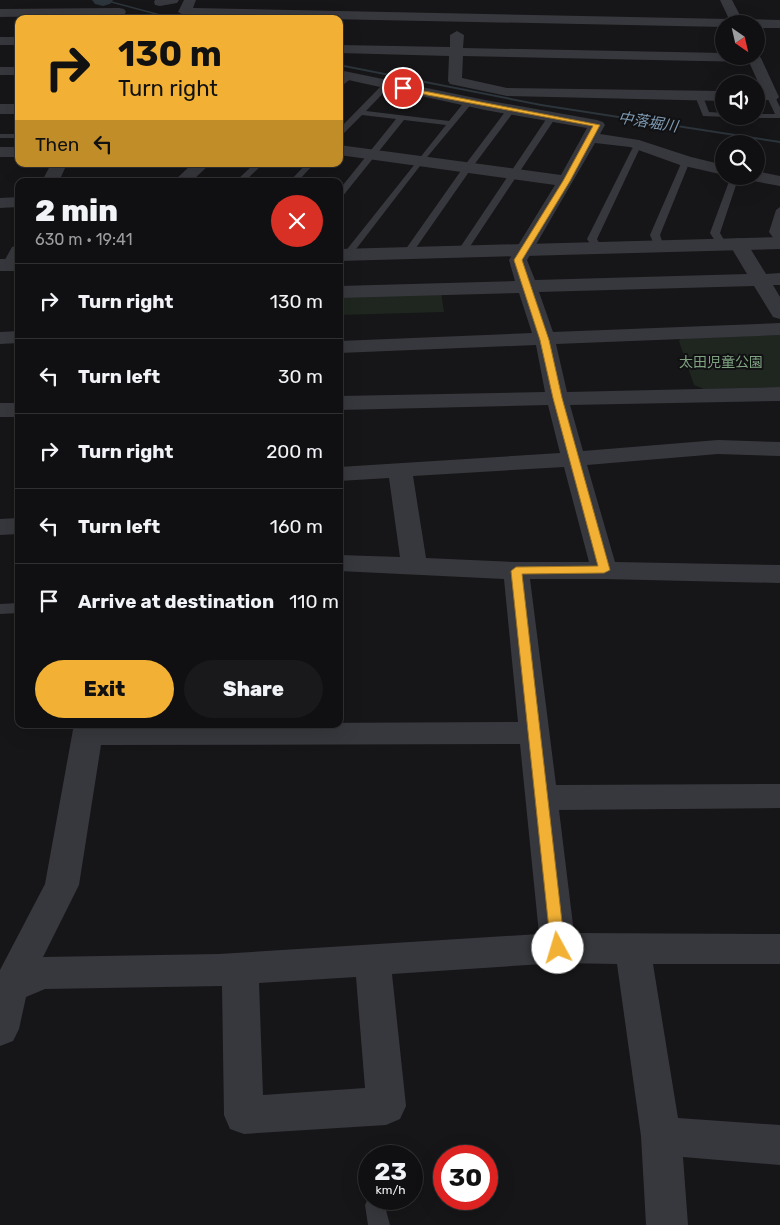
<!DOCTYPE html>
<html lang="en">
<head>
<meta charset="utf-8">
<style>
  :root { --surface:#101012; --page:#19191b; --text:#f1f3f6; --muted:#9c9d9f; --line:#303032; --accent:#f2b134 }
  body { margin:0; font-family:Rubik,"Noto Sans JP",sans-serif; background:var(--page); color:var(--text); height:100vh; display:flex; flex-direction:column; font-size:19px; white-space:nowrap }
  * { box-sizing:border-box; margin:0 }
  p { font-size:16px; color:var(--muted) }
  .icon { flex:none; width:28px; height:28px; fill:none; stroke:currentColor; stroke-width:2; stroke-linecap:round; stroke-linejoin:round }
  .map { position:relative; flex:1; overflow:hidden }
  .panel { position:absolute; left:15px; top:178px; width:328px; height:550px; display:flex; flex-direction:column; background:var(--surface); border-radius:10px; box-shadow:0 5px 20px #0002,0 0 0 1px var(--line) }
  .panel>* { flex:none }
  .hud { position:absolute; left:15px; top:15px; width:328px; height:152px; border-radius:10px; box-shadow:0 5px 20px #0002,0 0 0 1px var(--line); background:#f2b134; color:#111; overflow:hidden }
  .needle { width:32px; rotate:146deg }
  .controls { position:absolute; left:715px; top:15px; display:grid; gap:10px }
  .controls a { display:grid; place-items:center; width:50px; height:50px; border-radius:50%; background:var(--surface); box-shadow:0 5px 20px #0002,0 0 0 1px var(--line); font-size:25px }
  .speed { position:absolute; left:358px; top:1145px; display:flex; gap:10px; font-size:25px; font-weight:700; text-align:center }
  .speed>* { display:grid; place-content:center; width:65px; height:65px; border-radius:50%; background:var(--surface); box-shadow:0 5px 20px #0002,0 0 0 1px var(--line); line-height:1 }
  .speed small { font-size:12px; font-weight:400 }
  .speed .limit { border:8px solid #d22; background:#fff; color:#111 }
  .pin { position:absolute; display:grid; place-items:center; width:42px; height:42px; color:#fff; margin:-21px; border:2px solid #fff; border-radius:50%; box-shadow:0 1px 5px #0007 }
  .me { position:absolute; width:55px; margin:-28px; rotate:354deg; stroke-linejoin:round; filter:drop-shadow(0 0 4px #0008) }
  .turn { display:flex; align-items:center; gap:18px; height:105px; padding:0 20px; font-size:22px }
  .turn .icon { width:65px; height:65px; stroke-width:2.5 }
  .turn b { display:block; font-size:35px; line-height:42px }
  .then { display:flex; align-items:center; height:48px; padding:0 20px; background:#0003; gap:10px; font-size:19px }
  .round { display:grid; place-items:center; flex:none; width:52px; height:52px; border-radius:26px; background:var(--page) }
  .summary { display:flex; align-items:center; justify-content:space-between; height:85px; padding:0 20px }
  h1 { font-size:30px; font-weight:800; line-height:38px }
  .action { display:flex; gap:10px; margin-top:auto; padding:10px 20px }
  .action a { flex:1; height:58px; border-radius:30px; background:var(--accent); color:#111; font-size:20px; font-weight:800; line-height:58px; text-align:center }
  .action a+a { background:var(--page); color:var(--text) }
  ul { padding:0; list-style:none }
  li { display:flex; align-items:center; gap:15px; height:75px; padding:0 20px; border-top:1px solid var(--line) }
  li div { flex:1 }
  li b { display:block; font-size:19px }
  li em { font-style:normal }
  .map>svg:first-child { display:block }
</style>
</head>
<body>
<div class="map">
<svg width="780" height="1225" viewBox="0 0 780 1225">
  <rect width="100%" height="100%" fill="#161618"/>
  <path fill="#1e261f" d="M 441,292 L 444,312 L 339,315 L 339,295 Z
    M 780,335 L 780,387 L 704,389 L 694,385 L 679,341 L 681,338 Z"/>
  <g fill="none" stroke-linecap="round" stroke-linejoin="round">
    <path fill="#2c353c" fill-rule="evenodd" d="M 101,0 L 107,0 L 178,19 L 172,19 Z
      M 339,64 L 541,104 L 780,141 L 780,143 L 541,106 L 339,66 Z"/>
    <path fill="#2c353c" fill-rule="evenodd" d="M 92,0 L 113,0 L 110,4 L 103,6 L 95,4 Z"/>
    <path fill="#37383d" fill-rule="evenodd" d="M 346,75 L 353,77 L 339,88 L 339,82 Z
      M 384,83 L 391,85 L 366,111 L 449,121 L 466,100 L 473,102 L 423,162 L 350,257 L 347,258 L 342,255 L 344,253 L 446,125 L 404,120 L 342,197 L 339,198 L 339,190 L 396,119 L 362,115 L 342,135 L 339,135 L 339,129 Z
      M 696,94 L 702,94 L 709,112 L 724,113 L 724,116 L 727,117 L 703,116 L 695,96 Z
      M 768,95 L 775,97 L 780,107 L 780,118 L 753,118 L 752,116 L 756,116 L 756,114 L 775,114 L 767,97 Z
      M 508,108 L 515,110 L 471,169 L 411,255 L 405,255 L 403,253 L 465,165 Z
      M 549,115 L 556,117 L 465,254 L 459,254 L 457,252 Z
      M 0,134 L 19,134 L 19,138 L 0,138 Z
      M 638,143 L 645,145 L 639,150 L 597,239 L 602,248 L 600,250 L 594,250 L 587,239 L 632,149 Z
      M 683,159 L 690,161 L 660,235 L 664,247 L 659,250 L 656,249 L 650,235 Z
      M 254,164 L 263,164 L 245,181 L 236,181 Z
      M 306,164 L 314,164 L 298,181 L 290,181 Z
      M 731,176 L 739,176 L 720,233 L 727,245 L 722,248 L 719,247 L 710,233 Z
      M 780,207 L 780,244 L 777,243 L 769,232 L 776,210 Z
      M 19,603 L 19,613 L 0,614 L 0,604 Z
      M 369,1197 L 369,1199 L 383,1199 L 390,1225 L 368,1225 L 365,1205 Z"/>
    <path fill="#37383d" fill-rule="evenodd" d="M 155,0 L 179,0 L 177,3 L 160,6 L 155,5 L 154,2 Z
      M 184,0 L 196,0 L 193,8 L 729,19 L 720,0 L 732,0 L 742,19 L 780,20 L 780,28 L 756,28 L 756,24 L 724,24 L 724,27 L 185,16 L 178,12 Z
      M 119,8 L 124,9 L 126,12 L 124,15 L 0,17 L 0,9 Z
      M 457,31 L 464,35 L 463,48 L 724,53 L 724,56 L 756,56 L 756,53 L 761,58 L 779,97 L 776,100 L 766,100 L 749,62 L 463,56 L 462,78 L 507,88 L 724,91 L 724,101 L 507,96 L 450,84 L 448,81 L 449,56 L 339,53 L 339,45 L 450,47 L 450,35 Z
      M 0,37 L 19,37 L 19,45 L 0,45 Z
      M 0,67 L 19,67 L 19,75 L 0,75 Z
      M 339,70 L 485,100 L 597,120 L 603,122 L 605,125 L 600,134 L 639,140 L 691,157 L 724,165 L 724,175 L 680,165 L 630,147 L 595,143 L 527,260 L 535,280 L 747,274 L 729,244 L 731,240 L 738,238 L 745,240 L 766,274 L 780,273 L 780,285 L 773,285 L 780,297 L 780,319 L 773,317 L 754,286 L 539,292 L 553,332 L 780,323 L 780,335 L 556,344 L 567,392 L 780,387 L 780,401 L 570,405 L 583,451 L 718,440 L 780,442 L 780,456 L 718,454 L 587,465 L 615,562 L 780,565 L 780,583 L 604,579 L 530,579 L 556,785 L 780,784 L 780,808 L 559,810 L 574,933 L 780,934 L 780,964 L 653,964 L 678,1118 L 780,1125 L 780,1165 L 683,1157 L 688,1225 L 646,1225 L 641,1136 L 617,964 L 558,963 L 392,974 L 406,1106 L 400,1119 L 386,1125 L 244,1134 L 230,1129 L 224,1115 L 222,986 L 45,989 L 26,997 L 19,1029 L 13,1041 L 0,1046 L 0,970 L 45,884 L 74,724 L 518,722 L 504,579 L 339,571 L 339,555 L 400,557 L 389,478 L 339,481 L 339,467 L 560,453 L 548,405 L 339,410 L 339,396 L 545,392 L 536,345 L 339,353 L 339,341 L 532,333 L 519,293 L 339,298 L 339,286 L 515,281 L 509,260 L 555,185 L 339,155 L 339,145 L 561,175 L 587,128 L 485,110 L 339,78 ZM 564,467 L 589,562 L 516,562 L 426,558 L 413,476 ZM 520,744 L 539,934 L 219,954 L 43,957 L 79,885 L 101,745 ZM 356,977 L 365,1088 L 263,1095 L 259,983 Z
      M 0,104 L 19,104 L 19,114 L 0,114 Z
      M 0,147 L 19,147 L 19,157 L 0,157 Z
      M 51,164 L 67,164 L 59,181 L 42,181 Z
      M 192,164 L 210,164 L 192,181 L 174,181 Z
      M 756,171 L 780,176 L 780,186 L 748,180 L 746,176 L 756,176 Z
      M 19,197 L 19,207 L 0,208 L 0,198 Z
      M 19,245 L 19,269 L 12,271 L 5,269 L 2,265 L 12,247 Z
      M 19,331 L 19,343 L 0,344 L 0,332 Z
      M 0,403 L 19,403 L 19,417 L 0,417 Z
      M 19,518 L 19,534 L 0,535 L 0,519 Z"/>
    <path fill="#37383d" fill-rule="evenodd" d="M 780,237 L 780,249 L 339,261 L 339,249 Z
      M 0,259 L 19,259 L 19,271 L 0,271 Z"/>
  </g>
  <path fill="#f2b134" stroke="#9d7322" d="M 403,87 L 600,125 L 570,181 L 522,260 L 549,340 L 562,398 L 610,570 L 604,573 L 522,574 L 565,948 L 563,953 L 558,955 L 553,953 L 551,948 L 511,571 L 516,567 L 598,566 L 553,398 L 540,340 L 514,260 L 563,181 L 593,126 L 401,90 Z"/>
  <g text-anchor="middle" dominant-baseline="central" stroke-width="4" stroke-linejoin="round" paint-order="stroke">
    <g font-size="14" fill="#7fa381" stroke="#111113">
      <text x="721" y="362">太田児童公園</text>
    </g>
    <g font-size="15" font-style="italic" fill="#7f9bb3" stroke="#111113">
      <text transform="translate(648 122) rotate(9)">中落堀川</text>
    </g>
  </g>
</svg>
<div class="controls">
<a><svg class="needle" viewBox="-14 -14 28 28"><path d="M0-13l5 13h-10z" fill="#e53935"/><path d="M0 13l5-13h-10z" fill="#9c9d9f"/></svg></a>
<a><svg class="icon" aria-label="sound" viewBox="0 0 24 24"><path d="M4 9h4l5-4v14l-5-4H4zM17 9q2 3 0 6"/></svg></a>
<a><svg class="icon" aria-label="search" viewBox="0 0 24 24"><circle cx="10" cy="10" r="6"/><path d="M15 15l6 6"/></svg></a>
</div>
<div class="speed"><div>23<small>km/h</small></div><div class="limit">30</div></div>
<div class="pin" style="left:403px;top:88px;background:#d93025"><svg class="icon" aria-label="arrive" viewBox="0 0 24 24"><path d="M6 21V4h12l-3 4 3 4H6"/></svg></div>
<svg class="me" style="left:558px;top:948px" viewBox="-20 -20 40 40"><circle r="19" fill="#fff"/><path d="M0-13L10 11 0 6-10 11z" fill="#f2b134"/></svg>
<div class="hud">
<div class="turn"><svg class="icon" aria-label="right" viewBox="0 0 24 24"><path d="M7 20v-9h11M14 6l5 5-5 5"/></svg><div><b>130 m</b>Turn right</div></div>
<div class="then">Then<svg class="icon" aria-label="left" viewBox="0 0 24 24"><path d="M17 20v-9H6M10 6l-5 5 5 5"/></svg></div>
</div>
<section class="panel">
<div class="summary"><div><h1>2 min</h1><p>630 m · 19:41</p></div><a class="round" style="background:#d93025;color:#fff"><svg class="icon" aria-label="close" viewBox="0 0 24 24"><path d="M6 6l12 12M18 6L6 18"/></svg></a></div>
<ul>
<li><svg class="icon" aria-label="right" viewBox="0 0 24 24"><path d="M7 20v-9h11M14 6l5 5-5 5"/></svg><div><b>Turn right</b></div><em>130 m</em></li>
<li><svg class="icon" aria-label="left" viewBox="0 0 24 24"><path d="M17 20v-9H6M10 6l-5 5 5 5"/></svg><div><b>Turn left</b></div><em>30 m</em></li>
<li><svg class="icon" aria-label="right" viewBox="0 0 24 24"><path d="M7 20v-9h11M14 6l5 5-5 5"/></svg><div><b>Turn right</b></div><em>200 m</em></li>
<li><svg class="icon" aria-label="left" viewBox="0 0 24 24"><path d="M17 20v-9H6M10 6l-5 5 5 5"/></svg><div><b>Turn left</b></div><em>160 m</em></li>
<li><svg class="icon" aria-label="arrive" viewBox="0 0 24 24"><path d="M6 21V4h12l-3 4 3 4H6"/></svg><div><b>Arrive at destination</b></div><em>110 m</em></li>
</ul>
<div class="action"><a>Exit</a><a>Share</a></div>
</section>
</div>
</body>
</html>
